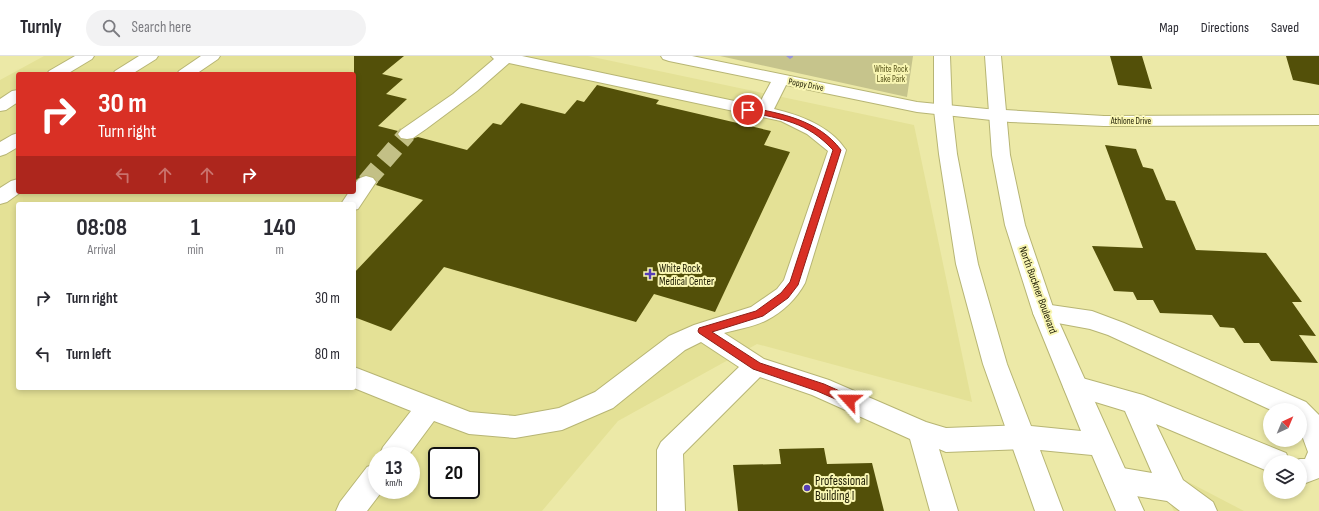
<!DOCTYPE html>
<html lang="en">
<head>
<meta charset="utf-8">
<style>
  :root { --surface:#fff; --page:#f2f2f3; --text:#2b2b33; --muted:#7c7c81; --line:#e1e1e2 }
  body { margin:0; font-family:"Sofia Sans Condensed",sans-serif; background:var(--page); color:var(--text); height:100vh; display:flex; flex-direction:column; font-size:15px; white-space:nowrap }
  * { box-sizing:border-box; margin:0 }
  p { font-size:13px; color:var(--muted) }
  .icon { flex:none; width:22px; height:22px; fill:none; stroke:currentColor; stroke-width:2; stroke-linecap:round; stroke-linejoin:round }
  .map { position:relative; flex:1; overflow:hidden }
  .side { position:absolute; left:16px; top:146px; width:340px; height:188px; display:flex; flex-direction:column; background:var(--surface); border-radius:4px; box-shadow:0 2px 6px #0003 }
  .side>* { flex:none }
  .top-card { position:absolute; left:16px; top:16px; width:340px; height:122px; border-radius:4px; box-shadow:0 2px 6px #0003; background:#d93025; color:#fff; overflow:hidden }
  .needle { width:26px; rotate:44deg }
  .tools { position:absolute; left:1263px; top:347px; display:grid; gap:8px }
  .tools a { display:grid; place-items:center; width:44px; height:44px; border-radius:50%; background:var(--surface); box-shadow:0 2px 6px #0003; font-size:20px }
  .speed { position:absolute; left:368px; top:391px; display:flex; gap:8px; font-size:20px; font-weight:700; text-align:center }
  .speed>* { display:grid; place-content:center; width:52px; height:52px; border-radius:50%; background:var(--surface); box-shadow:0 2px 6px #0003; line-height:1 }
  .speed small { font-size:10px; font-weight:400 }
  .speed .limit { border:2px solid #111; border-radius:6px; background:#fff; color:#111 }
  .pin { position:absolute; display:grid; place-items:center; width:34px; height:34px; color:#fff; margin:-17px; border:2px solid #fff; border-radius:50%; box-shadow:0 1px 4px #0007 }
  .me { position:absolute; width:44px; margin:-22px; rotate:294deg; stroke-linejoin:round; filter:drop-shadow(0 0 3px #0008) }
  .turn { display:flex; align-items:center; gap:14px; height:84px; padding:0 16px; font-size:18px }
  .turn .icon { width:52px; height:52px; stroke-width:2.5 }
  .turn b { display:block; font-size:28px; line-height:34px }
  .lanes { display:flex; align-items:center; height:38px; padding:0 16px; background:#0003; justify-content:center; gap:20px; direction:ltr }
  .lanes .off { opacity:.35 }
  .eta { display:flex; justify-content:space-evenly; align-items:center; height:68px; text-align:center }
  .eta b { font-size:24px; font-weight:700; line-height:28px }
  ul { padding:0; list-style:none }
  li { display:flex; align-items:center; gap:12px; height:56px; padding:0 16px }
  li div { flex:1 }
  li b { display:block; font-size:15px }
  li em { font-style:normal }
  header { display:flex; align-items:center; gap:24px; box-sizing:border-box; height:56px; padding:0 20px; background:var(--surface); border-bottom:1px solid var(--line) }
  header strong { font-size:19px }
  nav { display:flex; gap:22px; margin-inline-start:auto; font-size:14px }
  .search { width:280px; height:36px; background:var(--page); display:flex; align-items:center; gap:10px; box-sizing:border-box; padding:0 14px; border-radius:22px; color:var(--muted); font-size:15px }
  .map>svg:first-child { display:block }
</style>
</head>
<body>
<header>
<strong>Turnly</strong>
<div class="search"><svg class="icon" aria-label="search" viewBox="0 0 24 24"><circle cx="10" cy="10" r="6"/><path d="M15 15l6 6"/></svg>Search here</div>
<nav><a>Map</a><a>Directions</a><a>Saved</a></nav>
</header>
<div class="map">
<svg width="1319" height="455" viewBox="0 0 1319 455">
  <rect width="100%" height="100%" fill="#ece9a7"/>
  <path fill="#e4e196" fill-rule="evenodd" d="M 44,0 L 588,0 L 914,69 L 972,346 L 757,288 L 618,365 L 542,455 L 0,455 L 0,24 ZM 18,18 L 354,18 L 354,136 L 18,136 ZM 18,148 L 354,148 L 354,332 L 18,332 ZM 377,400 L 411,400 L 411,434 L 377,434 ZM 437,400 L 471,400 L 471,434 L 437,434 Z
    M 1148,405 L 1244,455 L 1174,455 Z"/>
  <path fill="#c6c48c" d="M 720,0 L 913,0 L 907,41 Z"/>
  <g fill="none" stroke-linecap="round" stroke-linejoin="round">
    <path fill="#9793d7" fill-rule="evenodd" d="M 786,0 L 793,0 L 793,1 L 790,3 Z"/>
  </g>
  <path fill="#535009" d="M 354,0 L 404,0 L 382,18 L 403,23 L 386,38 L 407,43 L 378,70 L 398,75 L 397,79 L 401,83 L 407,84 L 418,81 L 467,94 L 493,67 L 501,69 L 521,47 L 565,58 L 577,44 L 584,46 L 597,29 L 659,44 L 656,48 L 771,75 L 764,89 L 790,96 L 715,256 L 654,238 L 636,266 L 444,211 L 391,275 L 354,261 L 354,217 L 423,144 L 376,129 L 378,126 L 373,121 L 366,119 L 356,124 L 354,123 Z
    M 1110,0 L 1142,0 L 1152,33 L 1118,29 Z
    M 1286,0 L 1319,0 L 1319,29 L 1293,24 Z
    M 1105,89 L 1136,93 L 1143,111 L 1153,113 L 1166,144 L 1175,145 L 1196,194 L 1266,197 L 1302,246 L 1292,246 L 1316,280 L 1299,279 L 1318,307 L 1271,305 L 1259,287 L 1244,287 L 1234,272 L 1220,271 L 1212,259 L 1160,257 L 1153,244 L 1137,244 L 1133,236 L 1114,235 L 1092,190 L 1143,192 Z
    M 824,392 L 827,408 L 872,407 L 884,455 L 738,455 L 733,409 L 781,408 L 779,393 Z"/>
  <g fill="none" stroke-linecap="round" stroke-linejoin="round">
    <path stroke="#c3c086" stroke-width="18" stroke-dasharray="18 9" stroke-linecap="butt" d="M 366,126 L 407,78"/>
    <defs>
      <path id="minor" d="M 75,0 L 94,0 L 92,3 L 67,18 L 47,18 L 49,15 Z
        M 139,0 L 158,0 L 156,3 L 132,18 L 113,18 L 115,15 Z
        M 201,0 L 220,0 L 218,3 L 196,18 L 177,18 L 179,15 Z
        M 491,0 L 522,0 L 758,50 L 771,26 L 669,5 L 663,3 L 661,0 L 692,0 L 917,46 L 987,53 L 1104,60 L 1319,59 L 1319,69 L 1104,70 L 1010,66 L 917,56 L 786,29 L 774,53 C 800,59 830,70 846,94 L 805,227 C 797,242 783,256 767,264 C 754,271 738,273 724,277 L 764,303 L 829,324 L 926,366 L 946,372 L 1022,369 L 1031,373 L 1035,381 L 1031,389 L 1022,393 L 946,396 L 939,393 L 958,455 L 930,455 L 910,383 L 812,339 L 760,321 L 683,398 L 685,455 L 657,455 L 657,394 L 661,386 L 739,311 L 701,286 L 685,294 L 613,352 L 562,374 L 515,382 L 469,378 L 434,365 L 408,400 L 379,400 L 383,391 L 411,355 L 354,332 L 354,311 L 470,356 L 515,360 L 559,352 L 595,336 L 669,280 L 694,269 L 751,251 L 777,233 L 784,224 L 828,95 L 807,78 L 781,65 L 509,7 L 477,35 L 426,73 L 413,82 L 407,83 L 401,82 L 398,78 L 401,74 L 453,38 L 494,3 Z
        M 18,34 L 18,46 L 6,54 L 0,55 L 0,43 L 12,35 Z
        M 18,77 L 18,91 L 6,98 L 0,100 L 0,86 L 12,79 Z
        M 366,120 L 373,122 L 376,126 L 358,153 L 354,154 L 354,148 L 341,148 L 349,136 L 354,136 C 354,127 357,122 366,120 Z
        M 18,123 L 18,136 L 21,136 L 7,146 L 0,148 L 0,132 L 11,125 Z
        M 1044,248 L 1092,255 L 1124,267 L 1306,346 L 1319,359 L 1319,422 L 1303,428 L 1300,427 L 1300,406 L 1291,406 L 1300,403 L 1305,403 L 1308,396 L 1300,374 L 1300,354 L 1271,354 L 1108,279 L 1090,273 L 1036,263 L 1033,257 L 1036,251 Z
        M 1075,320 L 1143,339 L 1286,397 L 1290,406 L 1270,406 L 1270,416 L 1156,368 L 1183,424 L 1213,446 L 1217,455 L 1180,455 L 1167,445 L 1117,437 L 1107,433 L 1103,424 L 1107,415 L 1117,411 L 1152,417 L 1125,355 L 1066,337 L 1063,330 L 1066,323 Z
        M 377,407 L 377,434 L 383,434 L 367,455 L 336,455 L 340,446 L 367,411 Z"/>
      <path id="major" d="M 934,0 L 950,0 L 952,54 L 957,98 L 978,208 L 1007,308 L 1031,370 L 1081,375 L 1033,257 L 1005,169 L 992,99 L 985,0 L 1001,0 L 1010,99 L 1025,169 L 1055,257 L 1144,455 L 1116,455 L 1092,399 L 1040,394 L 1063,455 L 1035,455 L 983,308 L 956,208 L 939,98 L 934,54 Z"/>
    </defs>
    <use href="#minor" stroke="#b7b574" stroke-width="2"/>
    <use href="#major" stroke="#b7b574" stroke-width="2"/>
    <use href="#minor" fill="#fff" fill-rule="evenodd"/>
    <use href="#major" fill="#fff" fill-rule="evenodd"/>
  </g>
  <path fill="#d93025" stroke="#8d1f18" d="M 748,51 C 783,58 818,64 841,94 L 798,229 L 788,242 L 763,260 L 712,276 L 760,307 L 824,328 L 853,341 L 854,344 L 853,347 L 849,349 L 817,335 L 753,313 L 699,277 L 698,275 L 699,272 L 756,255 L 781,237 L 790,226 L 833,94 C 806,65 783,64 746,55 L 746,52 Z"/>
  <g fill="#563eb6" stroke="#f9f6b3" stroke-width="1.5">
    <path d="M648 212h4v4h4v4h-4v4h-4v-4h-4v-4h4z"/>
    <circle cx="807" cy="432" r="4"/>
  </g>
  <g text-anchor="middle" dominant-baseline="central" stroke-width="4" stroke-linejoin="round" paint-order="stroke">
    <g font-size="9" fill="#58551b" stroke="#f9f6b3">
      <text x="891" y="13">White Rock<tspan x="891" dy="10">Lake Park</tspan></text>
    </g>
    <g font-size="9" fill="#1f1e04" stroke="#f9f6b3">
      <text transform="translate(806 29) rotate(11)">Poppy Drive</text>
      <text x="1131" y="65">Athlone Drive</text>
    </g>
    <g font-size="11" fill="#1f1e04" stroke="#f9f6b3" text-anchor="start">
      <text x="659" y="212">White Rock<tspan x="659" dy="13">Medical Center</tspan></text>
    </g>
    <g font-size="11" fill="#1f1e04" stroke="#f9f6b3">
      <text transform="translate(1038 234) rotate(70)">North Buckner Boulevard</text>
    </g>
    <g font-size="13" fill="#1f1e04" stroke="#f9f6b3" text-anchor="start">
      <text x="815" y="425">Professional<tspan x="815" dy="15">Building I</tspan></text>
    </g>
  </g>
</svg>
<div class="tools">
<a><svg class="needle" viewBox="-14 -14 28 28"><path d="M0-13l5 13h-10z" fill="#e53935"/><path d="M0 13l5-13h-10z" fill="#7c7c81"/></svg></a>
<a><svg class="icon" aria-label="layers" viewBox="0 0 24 24"><path d="M12 4l9 5-9 5-9-5zM3 14l9 5 9-5"/></svg></a>
</div>
<div class="speed"><div>13<small>km/h</small></div><div class="limit">20</div></div>
<div class="pin" style="left:748px;top:54px;background:#d93025"><svg class="icon" aria-label="arrive" viewBox="0 0 24 24"><path d="M6 21V4h12l-3 4 3 4H6"/></svg></div>
<svg class="me" style="left:849px;top:344px" viewBox="-20 -20 40 40"><path d="M0-17L14 15 0 8-14 15z" fill="#d93025" stroke="#fff" stroke-width="4"/></svg>
<div class="top-card">
<div class="turn"><svg class="icon" aria-label="right" viewBox="0 0 24 24"><path d="M7 20v-9h11M14 6l5 5-5 5"/></svg><div><b>30 m</b>Turn right</div></div>
<div class="lanes"><svg class="icon off" aria-label="left" viewBox="0 0 24 24"><path d="M17 20v-9H6M10 6l-5 5 5 5"/></svg><svg class="icon off" aria-label="ahead" viewBox="0 0 24 24"><path d="M12 20V5M6 11l6-6 6 6"/></svg><svg class="icon off" aria-label="ahead" viewBox="0 0 24 24"><path d="M12 20V5M6 11l6-6 6 6"/></svg><svg class="icon" aria-label="right" viewBox="0 0 24 24"><path d="M7 20v-9h11M14 6l5 5-5 5"/></svg></div>
</div>
<section class="side">
<div class="eta">
<div><b>08:08</b><p>Arrival</p></div>
<div><b>1</b><p>min</p></div>
<div><b>140</b><p>m</p></div>
</div>
<ul>
<li><svg class="icon" aria-label="right" viewBox="0 0 24 24"><path d="M7 20v-9h11M14 6l5 5-5 5"/></svg><div><b>Turn right</b></div><em>30 m</em></li>
<li><svg class="icon" aria-label="left" viewBox="0 0 24 24"><path d="M17 20v-9H6M10 6l-5 5 5 5"/></svg><div><b>Turn left</b></div><em>80 m</em></li>
</ul>
</section>
</div>
</body>
</html>
